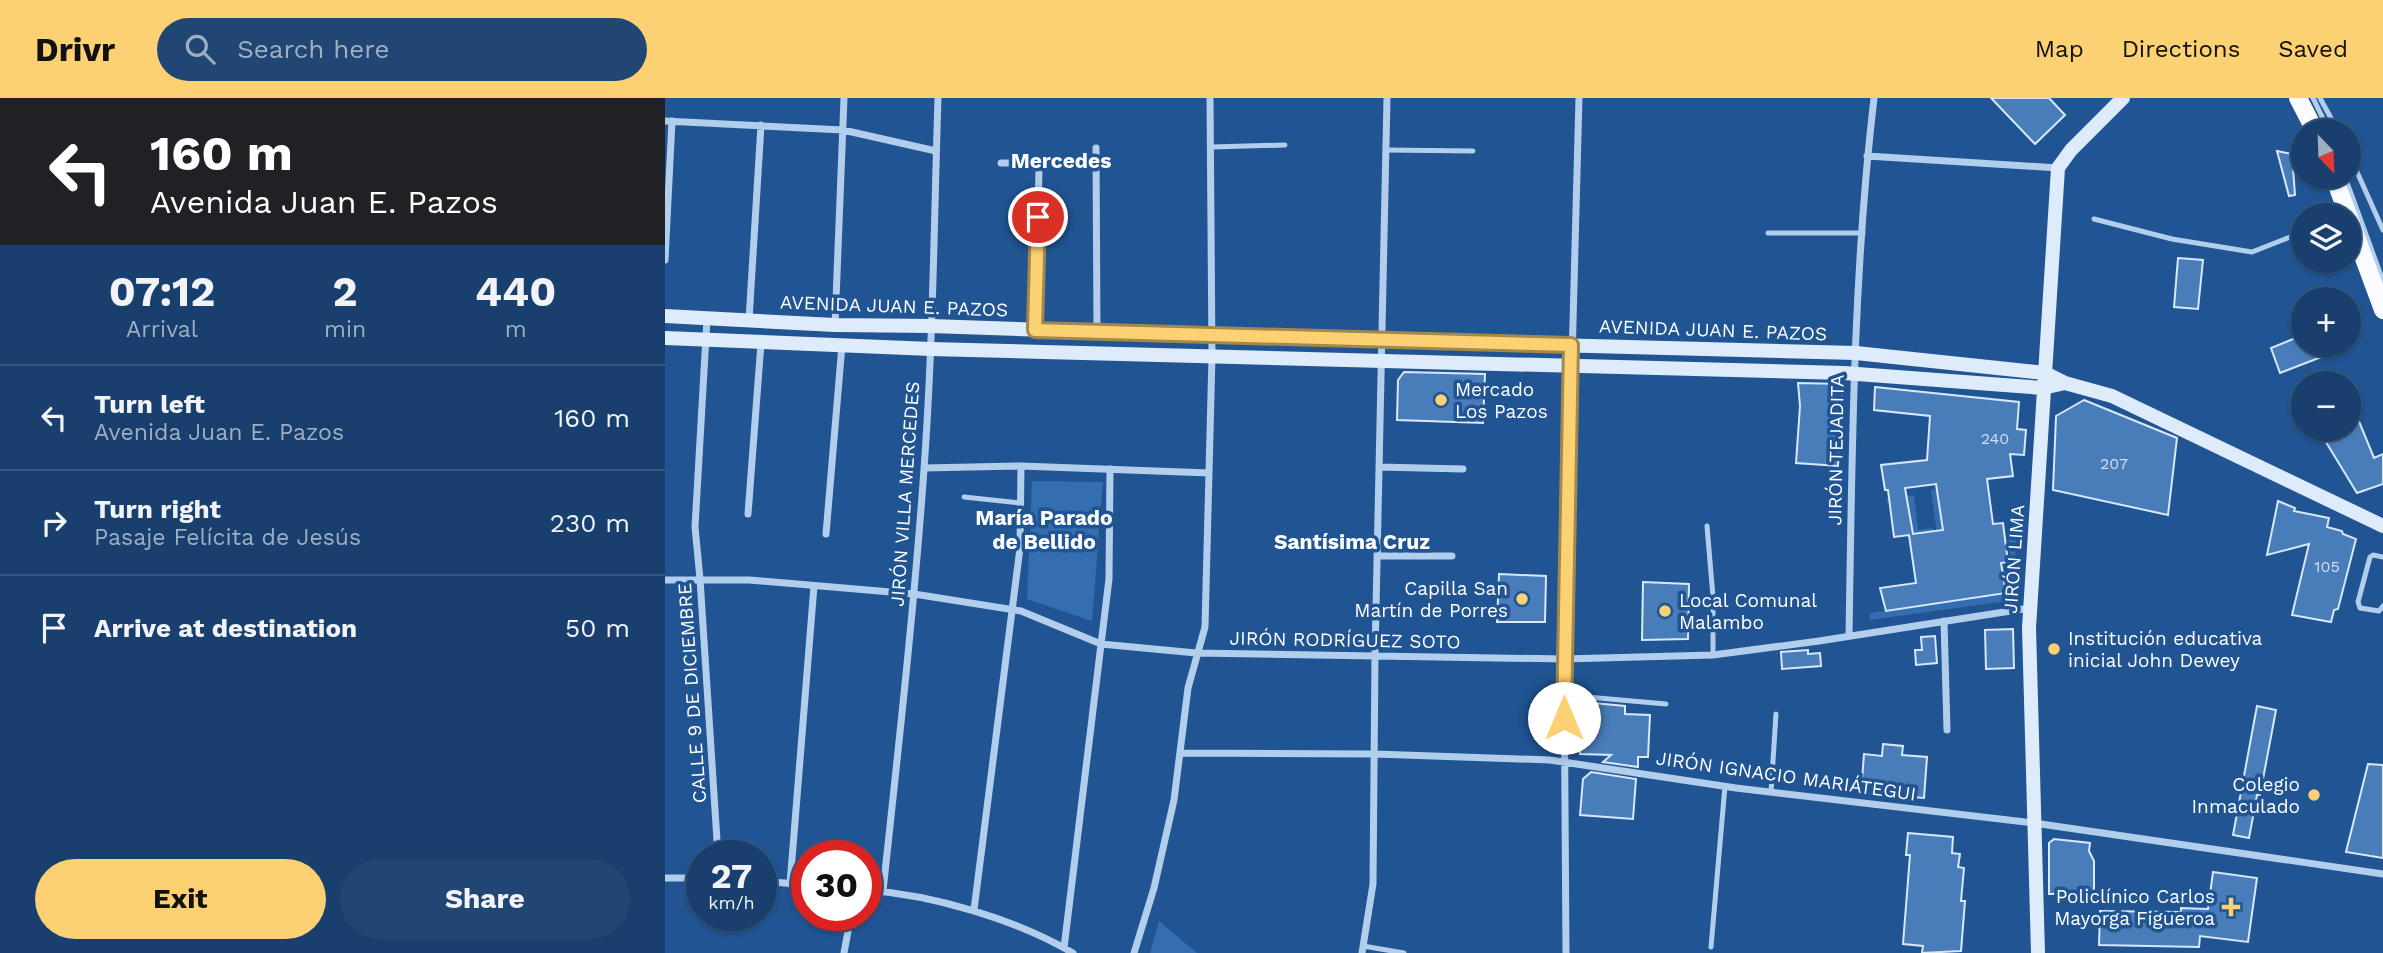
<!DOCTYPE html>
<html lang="en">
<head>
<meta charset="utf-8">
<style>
  :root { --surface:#183f6e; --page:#214673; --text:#f1f3f6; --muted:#9fafc2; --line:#365881; --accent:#fbd173 }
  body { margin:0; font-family:"Work Sans",sans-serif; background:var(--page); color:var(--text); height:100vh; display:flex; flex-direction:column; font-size:26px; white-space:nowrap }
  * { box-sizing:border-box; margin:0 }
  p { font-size:23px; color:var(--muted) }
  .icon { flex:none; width:38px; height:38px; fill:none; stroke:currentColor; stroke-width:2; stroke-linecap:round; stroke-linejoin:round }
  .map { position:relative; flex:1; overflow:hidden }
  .details { display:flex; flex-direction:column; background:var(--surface); width:665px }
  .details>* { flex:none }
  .top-card { background:#202124; color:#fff; overflow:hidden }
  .needle { width:46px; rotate:157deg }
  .tools { position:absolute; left:1626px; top:21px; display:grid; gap:14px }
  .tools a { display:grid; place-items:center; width:70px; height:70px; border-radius:50%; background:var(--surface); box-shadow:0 2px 5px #0004,0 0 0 2px var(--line); font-size:35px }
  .speed { position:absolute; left:21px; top:742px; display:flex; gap:14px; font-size:35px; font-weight:700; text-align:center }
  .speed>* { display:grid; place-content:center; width:91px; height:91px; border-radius:50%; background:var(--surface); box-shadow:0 2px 5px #0004,0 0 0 2px var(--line); line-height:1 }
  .speed small { font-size:18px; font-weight:400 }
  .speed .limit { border:10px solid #d22; background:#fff; color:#111 }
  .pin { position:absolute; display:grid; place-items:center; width:60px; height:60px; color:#fff; margin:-30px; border:4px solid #fff; border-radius:50%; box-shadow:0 2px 7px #0007 }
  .me { position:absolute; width:77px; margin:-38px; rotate:0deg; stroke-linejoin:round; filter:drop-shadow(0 0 5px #0008) }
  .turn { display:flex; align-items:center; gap:24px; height:147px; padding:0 35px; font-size:32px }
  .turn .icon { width:91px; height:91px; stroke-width:2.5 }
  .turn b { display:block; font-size:49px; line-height:60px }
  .eta { display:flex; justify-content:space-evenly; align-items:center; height:119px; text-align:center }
  .eta b { font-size:42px; font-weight:700; line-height:49px }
  .cta { display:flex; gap:14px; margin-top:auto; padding:14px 35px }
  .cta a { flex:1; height:80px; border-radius:42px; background:var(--accent); color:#111; font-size:28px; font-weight:700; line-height:80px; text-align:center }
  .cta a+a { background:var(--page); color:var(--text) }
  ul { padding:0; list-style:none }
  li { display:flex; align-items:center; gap:21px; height:105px; padding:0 35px; border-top:2px solid var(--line) }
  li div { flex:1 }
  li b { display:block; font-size:26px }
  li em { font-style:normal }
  header { display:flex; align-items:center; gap:42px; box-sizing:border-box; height:98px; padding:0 35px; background:var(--accent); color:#111 }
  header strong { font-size:33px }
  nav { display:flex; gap:38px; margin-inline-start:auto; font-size:24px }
  .search { width:490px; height:63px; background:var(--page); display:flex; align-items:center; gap:18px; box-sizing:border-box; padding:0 24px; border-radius:38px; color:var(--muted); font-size:26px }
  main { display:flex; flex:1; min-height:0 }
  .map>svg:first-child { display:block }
</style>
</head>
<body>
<header>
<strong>Drivr</strong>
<div class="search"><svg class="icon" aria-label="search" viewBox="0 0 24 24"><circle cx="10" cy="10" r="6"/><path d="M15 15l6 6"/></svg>Search here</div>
<nav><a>Map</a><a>Directions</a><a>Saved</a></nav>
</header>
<main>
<section class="details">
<div class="top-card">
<div class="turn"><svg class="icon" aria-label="left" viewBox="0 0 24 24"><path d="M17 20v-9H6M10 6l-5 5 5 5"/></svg><div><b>160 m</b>Avenida Juan E. Pazos</div></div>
</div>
<div class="eta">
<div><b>07:12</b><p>Arrival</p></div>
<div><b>2</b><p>min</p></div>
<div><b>440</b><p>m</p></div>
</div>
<ul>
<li><svg class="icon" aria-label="left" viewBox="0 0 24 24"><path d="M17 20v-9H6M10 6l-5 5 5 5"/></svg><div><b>Turn left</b><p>Avenida Juan E. Pazos</p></div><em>160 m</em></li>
<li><svg class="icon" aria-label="right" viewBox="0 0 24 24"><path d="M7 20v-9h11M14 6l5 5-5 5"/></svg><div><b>Turn right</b><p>Pasaje Felícita de Jesús</p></div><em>230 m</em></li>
<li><svg class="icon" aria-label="arrive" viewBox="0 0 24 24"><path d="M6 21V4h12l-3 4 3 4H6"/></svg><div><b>Arrive at destination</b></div><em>50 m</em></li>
</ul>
<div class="cta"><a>Exit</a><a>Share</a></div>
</section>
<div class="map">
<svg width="1718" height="855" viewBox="0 0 1718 855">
  <rect width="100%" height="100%" fill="#205492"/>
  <path fill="#346eb0" d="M 367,383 L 438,384 L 427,523 L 362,501 Z
    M 1291,389 L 1272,394 L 1277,431 L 1286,431 L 1273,443 L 1266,392 Z
    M 1249,397 L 1253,432 L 1268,430 L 1273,464 L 1270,470 L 1265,434 L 1248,436 L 1243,400 L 1222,405 L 1221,401 Z
    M 1342,428 L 1352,428 L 1350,465 L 1346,465 Z
    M 1337,469 L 1350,469 L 1349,502 L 1205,522 L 1205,515 L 1341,496 Z
    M 494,823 L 532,855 L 485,855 Z"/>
  <path fill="#497db9" stroke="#d8e8fa" stroke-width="2" fill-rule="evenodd" d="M 1326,0 L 1384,0 L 1400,17 L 1370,46 Z
    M 1612,53 L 1627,56 L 1630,97 L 1624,98 Z
    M 1513,160 L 1538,162 L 1533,211 L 1509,209 Z
    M 1638,237 L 1638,247 L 1685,248 L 1615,275 L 1606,250 Z
    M 739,274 L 820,276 L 818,325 L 732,322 L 733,282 Z
    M 1133,285 L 1178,286 L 1173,368 L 1131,365 L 1135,308 Z
    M 1210,289 L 1354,304 L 1352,331 L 1361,332 L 1359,357 L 1345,356 L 1348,378 L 1322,381 L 1328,426 L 1338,425 L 1343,464 L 1336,465 L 1341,495 L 1221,513 L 1215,490 L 1251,485 L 1244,437 L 1229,439 L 1223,392 L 1220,392 L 1216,367 L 1262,362 L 1265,318 L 1209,312 ZM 1271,386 L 1278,432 L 1248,436 L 1240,390 Z
    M 1684,299 L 1709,360 L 1718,356 L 1718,386 L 1692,395 L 1653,331 L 1684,331 Z
    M 1419,302 L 1512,340 L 1503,417 L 1388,392 L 1391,318 Z
    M 1613,403 L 1630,410 L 1629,413 L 1664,420 L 1662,429 L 1677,433 L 1678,436 L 1691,441 L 1673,511 L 1669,512 L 1666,524 L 1627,517 L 1644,446 L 1602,457 Z
    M 834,476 L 881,478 L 880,524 L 832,524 Z
    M 978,484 L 1024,486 L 1023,541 L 977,542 Z
    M 1348,531 L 1349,570 L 1321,571 L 1320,532 Z
    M 1270,538 L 1272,565 L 1251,567 L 1250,552 L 1257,552 L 1256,539 Z
    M 1143,552 L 1143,556 L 1155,555 L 1156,568 L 1117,571 L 1116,554 Z
    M 918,604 L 960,608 L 960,616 L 985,617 L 983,659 L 973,659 L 973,669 L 938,664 L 946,657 L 915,656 Z
    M 1592,608 L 1611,612 L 1595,697 L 1592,697 L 1584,740 L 1568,737 Z
    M 1218,646 L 1238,648 L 1237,657 L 1262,659 L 1259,700 L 1196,695 L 1199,656 L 1217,658 Z
    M 1703,666 L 1718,667 L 1718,760 L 1681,754 Z
    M 926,674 L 971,681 L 968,721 L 915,717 L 918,681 Z
    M 1243,735 L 1288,739 L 1287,755 L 1295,756 L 1293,769 L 1299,770 L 1296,803 L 1300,803 L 1296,853 L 1257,855 L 1258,848 L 1238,846 L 1245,757 L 1241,757 Z
    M 1389,741 L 1425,745 L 1424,753 L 1429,763 L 1429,796 L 1384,796 L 1384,745 Z
    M 1548,774 L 1592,780 L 1583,844 L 1535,838 L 1534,849 L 1434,847 L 1435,813 L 1516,814 L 1516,810 L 1543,811 Z"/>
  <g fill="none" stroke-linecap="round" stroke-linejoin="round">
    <path stroke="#b2ceed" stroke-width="5" d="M 1648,0 L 1664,33
      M 1655,0 L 1673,33
      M 546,49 L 620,47
      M 721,52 L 808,53
      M 1684,56 L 1718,132
      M 1680,79 L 1718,183
      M 1429,121 L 1507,141 L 1587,154 L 1638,134
      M 1103,135 L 1198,135
      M 299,399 L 356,405
      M 1042,428 L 1048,499 L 1048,557
      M 1718,459 L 1708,457 L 1705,459 L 1693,504 L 1695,510 L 1714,513 L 1718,508
      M 899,597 L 1001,606
      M 1106,694 L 1111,616
      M 698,848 L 739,855
      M 1046,849 L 1060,688"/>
    <path stroke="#b2ceed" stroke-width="7" d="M 0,23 L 178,32 L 271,53
      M 431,50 L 432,233
      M 1202,58 L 1393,70
      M 336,65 L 365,65 L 374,72 L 370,232
      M 0,162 L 7,23
      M 42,221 L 30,429 L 35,481 L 53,758
      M 84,222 L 96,27
      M 170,227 L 179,0
      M 714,369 L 798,371
      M 259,370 L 356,368 L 544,375
      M 83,416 L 96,245
      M 161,436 L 177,247
      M 712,458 L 787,458
      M 0,482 L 84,482 L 249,496 L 356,513 L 436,546 L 531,555 L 899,561 L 1048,557 L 1154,543 L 1365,510
      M 1279,523 L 1282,632
      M 1184,538 C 1187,359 1188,178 1209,0
      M 515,655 L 710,656 L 885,662 L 1071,690 L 1369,725 L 1718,776
      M 0,780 L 37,780
      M 96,783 L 142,787
      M 125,786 L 149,488
      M 201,792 C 268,797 350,821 408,855
      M 218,793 C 233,653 249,512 259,371 C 268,248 269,124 273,0
      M 309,812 L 355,450 L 356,368
      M 399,850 L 444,481 L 445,371
      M 179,855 L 186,817
      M 469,855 L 489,790 L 509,702 L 523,590 L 540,529 L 547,258 L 545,0
      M 697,855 L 708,786 L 710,557 L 722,0
      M 901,855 L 899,561 L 914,0"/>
    <path stroke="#deebfa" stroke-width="14" d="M 0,218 L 170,227 L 266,228 L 548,238 L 1191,255 L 1380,275 L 1400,285 L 1447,298 L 1718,428
      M 0,240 L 266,251 L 1179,275 L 1378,290 L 1400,285
      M 1373,855 L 1364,530 L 1393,70 L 1406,52 L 1458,0"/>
    <path stroke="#f9fbff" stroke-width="18" d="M 1633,0 L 1650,33
      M 1669,79 L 1718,212"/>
  </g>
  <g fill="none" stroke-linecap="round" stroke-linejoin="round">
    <defs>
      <path id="route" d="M 373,119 L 370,232 L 906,247 L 899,620"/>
    </defs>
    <use href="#route" stroke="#a3884b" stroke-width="18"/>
    <use href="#route" stroke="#fbd173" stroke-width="12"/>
  </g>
  <g fill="#fbd173" stroke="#205492" stroke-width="2.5">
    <circle cx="776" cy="302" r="7"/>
    <circle cx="857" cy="501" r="7"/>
    <circle cx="1000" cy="513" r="7"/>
    <circle cx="1389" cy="551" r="7"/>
    <circle cx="1649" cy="697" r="7"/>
    <path d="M1562.5 798.5h7v7h7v7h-7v7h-7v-7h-7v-7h7z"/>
  </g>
  <g text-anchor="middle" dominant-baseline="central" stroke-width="7" stroke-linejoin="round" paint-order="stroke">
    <g font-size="16" fill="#d2deee">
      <text x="1330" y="340">240</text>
      <text x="1449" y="365">207</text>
      <text x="1662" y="468">105</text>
    </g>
    <g font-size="19" fill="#fff" stroke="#205492">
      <text transform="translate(229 208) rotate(2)">AVENIDA JUAN E. PAZOS</text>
      <text transform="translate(1048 232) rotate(2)">AVENIDA JUAN E. PAZOS</text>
      <text transform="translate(1171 352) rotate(-89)">JIRÓN TEJADITA</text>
      <text transform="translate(240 396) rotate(-86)">JIRÓN VILLA MERCEDES</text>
      <text transform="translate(1349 461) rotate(-86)">JIRÓN LIMA</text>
      <text transform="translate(680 542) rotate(1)">JIRÓN RODRÍGUEZ SOTO</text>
      <text transform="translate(27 595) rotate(-94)">CALLE 9 DE DICIEMBRE</text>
      <text transform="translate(1121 678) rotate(8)">JIRÓN IGNACIO MARIÁTEGUI</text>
    </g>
    <g font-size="19" fill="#fff" stroke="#205492" text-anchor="start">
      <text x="790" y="291">Mercado<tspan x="790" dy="22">Los Pazos</tspan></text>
      <text x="843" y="490" text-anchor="end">Capilla San<tspan x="843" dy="22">Martín de Porres</tspan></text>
      <text x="1014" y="502">Local Comunal<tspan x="1014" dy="22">Malambo</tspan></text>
      <text x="1403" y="540">Institución educativa<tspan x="1403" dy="22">inicial John Dewey</tspan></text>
      <text x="1635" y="686" text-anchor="end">Colegio<tspan x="1635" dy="22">Inmaculado</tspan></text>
      <text x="1550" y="798" text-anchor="end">Policlínico Carlos<tspan x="1550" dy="22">Mayorga Figueroa</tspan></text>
    </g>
    <g font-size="21" font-weight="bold" fill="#fff" stroke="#205492">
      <text x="396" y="62">Mercedes</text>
      <text x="379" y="419">María Parado<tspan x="379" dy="24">de Bellido</tspan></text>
      <text x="687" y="443">Santísima Cruz</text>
    </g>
  </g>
</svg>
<div class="tools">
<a><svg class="needle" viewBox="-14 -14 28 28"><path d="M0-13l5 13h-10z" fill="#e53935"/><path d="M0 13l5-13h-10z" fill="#9fafc2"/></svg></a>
<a><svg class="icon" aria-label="layers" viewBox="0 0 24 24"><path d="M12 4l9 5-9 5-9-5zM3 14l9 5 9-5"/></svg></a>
<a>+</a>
<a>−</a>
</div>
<div class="speed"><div>27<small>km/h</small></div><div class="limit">30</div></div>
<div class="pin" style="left:373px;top:119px;background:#d93025"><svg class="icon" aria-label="arrive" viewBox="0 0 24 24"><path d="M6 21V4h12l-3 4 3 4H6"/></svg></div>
<svg class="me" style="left:899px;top:620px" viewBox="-20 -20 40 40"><circle r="19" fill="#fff"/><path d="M0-13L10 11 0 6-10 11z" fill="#fbd173"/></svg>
</div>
</main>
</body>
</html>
